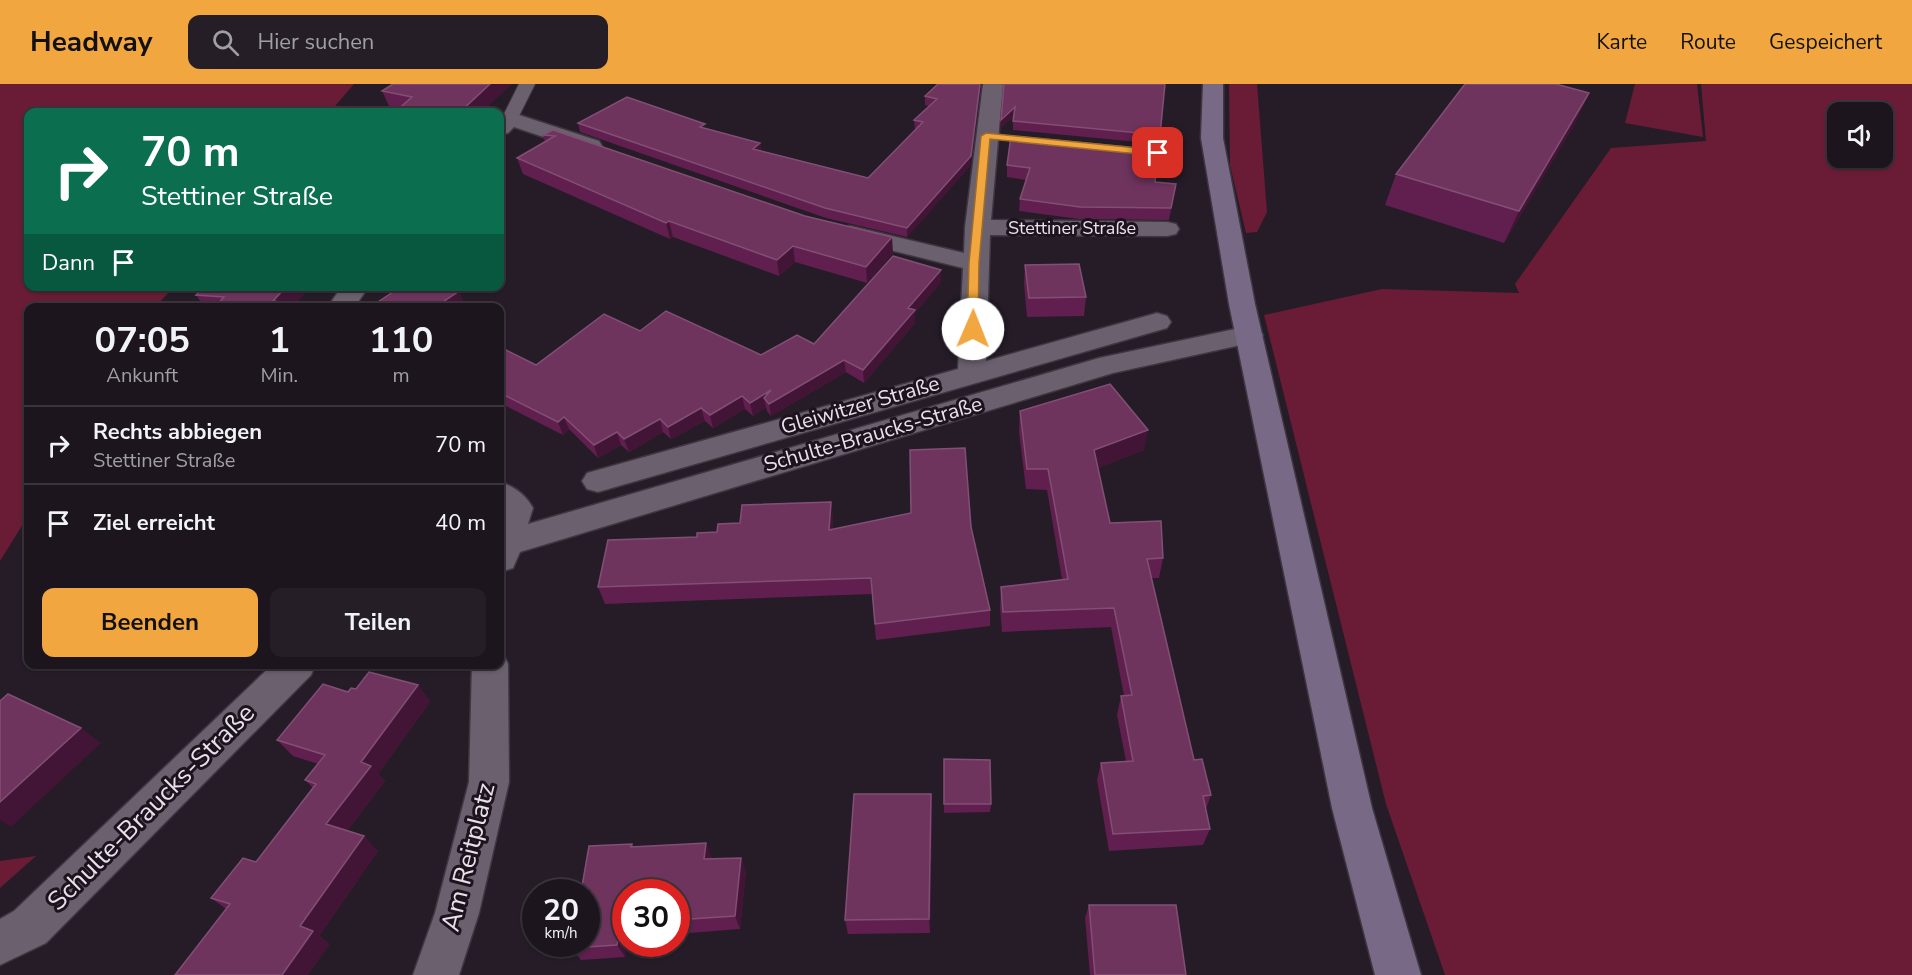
<!DOCTYPE html>
<html lang="de">
<head>
<meta charset="utf-8">
<style>
  :root { --surface:#1c151d; --page:#251e26; --text:#f1f3f6; --muted:#a09fa4; --line:#3a343b; --accent:#f1a63f }
  body { margin:0; font-family:"Nunito Sans",sans-serif; background:var(--page); color:var(--text); height:100vh; display:flex; flex-direction:column; font-size:22px; white-space:nowrap }
  * { box-sizing:border-box; margin:0 }
  p { font-size:20px; color:var(--muted) }
  .icon { flex:none; width:33px; height:33px; fill:none; stroke:currentColor; stroke-width:2; stroke-linecap:round; stroke-linejoin:round }
  .map { position:relative; flex:1; overflow:hidden }
  .sheet { position:absolute; left:24px; top:219px; width:480px; height:366px; display:flex; flex-direction:column; background:var(--surface); border-radius:12px; box-shadow:0 2px 4px #0004,0 0 0 2px var(--line) }
  .sheet>* { flex:none }
  .top-card { position:absolute; left:24px; top:24px; width:480px; height:183px; border-radius:12px; box-shadow:0 2px 4px #0004,0 0 0 2px var(--line); background:#0b6e4f; color:#fff; overflow:hidden }
  .tools { position:absolute; left:1827px; top:18px; display:grid; gap:12px }
  .tools a { display:grid; place-items:center; width:66px; height:66px; border-radius:12px; background:var(--surface); box-shadow:0 2px 4px #0004,0 0 0 2px var(--line); font-size:30px }
  .speed { position:absolute; left:522px; top:795px; display:flex; gap:12px; font-size:30px; font-weight:700; text-align:center }
  .speed>* { display:grid; place-content:center; width:78px; height:78px; border-radius:50%; background:var(--surface); box-shadow:0 2px 4px #0004,0 0 0 2px var(--line); line-height:1 }
  .speed small { font-size:15px; font-weight:400 }
  .speed .limit { border:9px solid #d22; background:#fff; color:#111 }
  .pin { position:absolute; display:grid; place-items:center; width:51px; height:51px; color:#fff; margin:-26px; border-radius:12px; box-shadow:0 3px 9px #0006 }
  .me { position:absolute; width:66px; margin:-33px; rotate:1deg; stroke-linejoin:round; filter:drop-shadow(0 0 4px #0008) }
  .turn { display:flex; align-items:center; gap:21px; height:126px; padding:0 18px; font-size:27px }
  .turn .icon { width:78px; height:78px; stroke-width:2.5 }
  .turn b { display:block; font-size:42px; line-height:51px }
  .then { display:flex; align-items:center; height:57px; padding:0 18px; background:#0003; gap:12px; font-size:22px }
  .eta { display:flex; justify-content:space-evenly; align-items:center; height:102px; text-align:center }
  .eta b { font-size:36px; font-weight:700; line-height:42px }
  .cta { display:flex; gap:12px; margin-top:auto; padding:12px 18px }
  .cta a { flex:1; height:69px; border-radius:12px; background:var(--accent); color:#111; font-size:24px; font-weight:700; line-height:69px; text-align:center }
  .cta a+a { background:var(--page); color:var(--text) }
  ul { padding:0; list-style:none }
  li { display:flex; align-items:center; gap:18px; height:78px; padding:0 18px; border-top:2px solid var(--line) }
  li div { flex:1 }
  li b { display:block; font-size:22px }
  li em { font-style:normal }
  header { display:flex; align-items:center; gap:36px; box-sizing:border-box; height:84px; padding:0 30px; background:var(--accent); color:#111 }
  header strong { font-size:28px }
  nav { display:flex; gap:33px; margin-inline-start:auto; font-size:21px }
  .search { width:420px; height:54px; background:var(--page); display:flex; align-items:center; gap:15px; box-sizing:border-box; padding:0 21px; border-radius:12px; color:var(--muted); font-size:22px }
  .map>svg:first-child { display:block }
</style>
</head>
<body>
<header>
<strong>Headway</strong>
<div class="search"><svg class="icon" aria-label="search" viewBox="0 0 24 24"><circle cx="10" cy="10" r="6"/><path d="M15 15l6 6"/></svg>Hier suchen</div>
<nav><a>Karte</a><a>Route</a><a>Gespeichert</a></nav>
</header>
<div class="map">
<svg width="1912" height="891" viewBox="0 0 1912 891">
  <rect width="100%" height="100%" fill="#251c27"/>
  <path fill="#6a1c36" fill-rule="evenodd" d="M 0,0 L 354,0 L 330,28 L 28,28 L 28,202 L 174,203 L 155,223 L 28,224 L 28,432 L 0,477 Z
    M 1229,0 L 1257,0 L 1267,128 L 1257,148 L 1246,149 L 1230,81 Z
    M 1635,0 L 1697,0 L 1703,53 L 1625,39 Z
    M 1701,0 L 1912,0 L 1912,891 L 1445,891 L 1386,720 L 1264,231 L 1382,205 L 1519,209 L 1515,200 L 1611,64 L 1706,57 ZM 1838,28 L 1882,28 L 1882,74 L 1838,74 Z
    M 36,772 L 0,804 L 0,777 Z"/>
  <g fill="none" stroke-linecap="round" stroke-linejoin="round">
    <defs>
      <path id="lane" d="M 519,0 L 535,0 L 516,38 L 504,38 L 502,34 Z"/>
      <path id="street" d="M 983,0 L 1003,0 L 991,136 L 1167,138 L 1176,140 L 1179,145 L 1176,150 L 1167,152 L 990,151 L 986,277 L 1157,229 L 1167,232 L 1171,238 L 1167,244 L 598,408 L 587,405 L 582,397 L 587,389 L 958,285 L 963,184 L 841,154 L 838,149 L 841,144 L 850,142 L 964,169 L 965,143 Z
        M 510,28 L 599,57 L 602,62 L 599,67 L 591,69 L 514,43 L 508,49 L 500,50 L 500,32 Z
        M 342,202 L 369,202 L 354,224 L 327,224 Z
        M 1249,242 L 1259,245 L 1263,251 L 1259,257 L 1113,289 L 520,468 L 513,484 L 500,488 L 500,398 C 514,402 526,411 533,424 L 528,440 L 1099,274 Z
        M 500,568 L 503,569 L 508,580 L 509,698 L 479,829 L 459,891 L 413,891 L 435,829 L 469,698 L 472,580 L 500,580 Z
        M 273,580 L 316,580 L 311,591 L 46,859 L 0,881 L 0,835 L 14,827 Z"/>
      <path id="secondary" d="M 1203,0 L 1223,0 L 1223,54 L 1255,220 L 1372,724 L 1421,891 L 1375,891 L 1332,724 L 1229,220 L 1201,54 Z"/>
    </defs>
    <use href="#lane" stroke="#3e3640" stroke-width="2"/>
    <use href="#street" stroke="#3e3640" stroke-width="3"/>
    <use href="#secondary" stroke="#3e3640" stroke-width="3"/>
    <use href="#lane" fill="#6b606d" fill-rule="evenodd"/>
    <use href="#street" fill="#6b606d" fill-rule="evenodd"/>
    <use href="#secondary" fill="#786a86" fill-rule="evenodd"/>
  </g>
  <path fill="#601f4e" d="M 393,0 L 511,0 L 482,28 L 395,28 L 399,24 L 389,22 L 382,7 Z
    M 938,0 L 970,82 L 907,153 L 826,134 L 580,48 L 578,39 L 706,45 L 760,59 L 761,67 L 868,94 L 916,45 L 915,45 L 914,36 L 929,22 L 925,21 L 925,12 Z
    M 1004,0 L 1160,51 L 1159,60 L 1013,46 L 1013,33 L 1000,45 Z
    M 1589,9 L 1575,39 L 1504,159 L 1385,121 L 1396,90 Z
    M 553,46 L 893,169 L 867,199 L 795,178 L 779,192 L 673,153 L 670,155 L 523,90 L 517,74 L 545,58 L 543,51 Z
    M 1007,81 L 1176,100 L 1169,136 L 1079,135 L 1019,127 L 1020,115 L 1026,96 L 1007,93 Z
    M 1025,181 L 1086,213 L 1084,232 L 1027,233 L 1024,200 Z
    M 941,198 L 915,229 L 915,239 L 864,299 L 846,288 L 771,332 L 767,327 L 766,323 L 753,332 L 745,325 L 713,344 L 705,337 L 671,355 L 663,348 L 629,368 L 621,361 L 598,374 L 569,345 L 563,351 L 500,319 L 500,263 L 536,281 L 640,247 L 761,271 L 814,260 Z
    M 205,202 L 292,224 L 205,224 L 196,211 Z
    M 1020,327 L 1144,366 L 1098,384 L 1110,439 L 1163,474 L 1159,494 L 1151,494 L 1194,676 L 1211,711 L 1206,725 L 1210,745 L 1203,761 L 1109,767 L 1097,696 L 1101,679 L 1126,677 L 1117,631 L 1121,612 L 1124,612 L 1111,543 L 1002,548 L 1000,523 L 1001,503 L 1062,495 L 1047,406 L 1026,405 L 1019,348 Z
    M 831,418 L 833,435 L 832,445 L 971,443 L 990,526 L 990,542 L 876,556 L 872,510 L 605,520 L 598,503 L 697,453 L 717,448 L 740,439 Z
    M 418,601 L 430,618 L 378,690 L 385,697 L 347,747 L 378,767 L 319,852 L 330,860 L 226,825 L 211,814 L 256,778 L 313,704 L 305,696 L 318,680 L 293,672 L 277,656 L 348,608 L 356,605 Z
    M 944,675 L 991,720 L 990,728 L 944,729 Z
    M 931,710 L 932,726 L 930,849 L 848,850 L 845,836 Z
    M 632,760 L 634,763 L 712,773 L 712,775 L 746,787 L 740,845 L 676,850 L 676,808 L 626,808 L 625,873 L 581,876 L 572,864 Z
    M 1089,821 L 1186,891 L 1090,891 L 1085,834 Z"/>
  <path fill="#421537" d="M 490,0 L 511,0 L 482,28 L 460,28 Z
    M 980,0 L 981,0 L 970,82 L 907,153 L 907,144 Z
    M 1589,9 L 1575,39 L 1504,159 L 1519,127 Z
    M 1015,23 L 1014,32 L 1000,45 L 1001,36 Z
    M 760,59 L 761,68 L 753,65 Z
    M 669,137 L 673,153 L 670,155 L 666,139 Z
    M 892,153 L 893,169 L 867,199 L 866,183 Z
    M 793,162 L 795,178 L 779,192 L 777,176 Z
    M 941,186 L 941,198 L 915,229 L 915,239 L 864,299 L 863,286 L 908,224 Z
    M 287,202 L 311,202 L 292,224 L 276,224 L 273,217 Z
    M 459,207 L 465,220 L 459,224 L 434,224 Z
    M 844,276 L 846,288 L 771,332 L 769,320 L 764,314 L 766,323 L 753,332 L 750,319 L 771,306 Z
    M 742,312 L 745,325 L 713,344 L 710,331 Z
    M 701,324 L 705,337 L 671,355 L 668,343 Z
    M 564,333 L 569,345 L 563,351 L 558,338 Z
    M 660,335 L 663,348 L 629,368 L 624,355 Z
    M 1148,346 L 1144,366 L 1091,387 L 1094,366 Z
    M 617,348 L 621,361 L 598,374 L 594,361 Z
    M 831,418 L 833,435 L 832,463 L 829,446 Z
    M 418,601 L 430,618 L 378,690 L 385,697 L 341,755 L 326,740 L 361,678 Z
    M 81,644 L 101,659 L 11,743 L 0,736 L 0,718 Z
    M 931,710 L 932,726 L 930,849 L 929,835 Z
    M 364,752 L 378,767 L 319,852 L 330,860 L 308,891 L 282,891 L 300,842 Z
    M 706,759 L 712,773 L 710,789 L 704,775 Z
    M 741,774 L 746,787 L 740,845 L 735,832 Z
    M 620,840 L 626,849 L 626,860 L 627,860 L 625,873 L 617,861 Z"/>
  <path fill="#6f345e" stroke="#824f74" stroke-width="1.5" d="M 393,0 L 490,0 L 460,28 L 395,28 L 412,13 L 382,7 Z
    M 938,0 L 980,0 L 971,72 L 907,144 L 825,124 L 578,39 L 627,13 L 705,40 L 700,43 L 760,59 L 753,65 L 868,94 L 923,38 L 914,36 L 937,15 L 925,12 Z
    M 1004,0 L 1165,0 L 1160,51 L 1013,37 L 1015,23 L 1001,36 Z
    M 1465,0 L 1556,0 L 1589,9 L 1519,127 L 1396,90 Z
    M 553,46 L 805,132 L 892,153 L 866,183 L 793,162 L 777,176 L 669,137 L 666,139 L 517,74 L 555,52 L 543,51 Z
    M 1011,52 L 1159,66 L 1155,98 L 1176,100 L 1171,124 L 1080,123 L 1020,115 L 1030,84 L 1007,81 Z
    M 893,172 L 941,186 L 908,224 L 915,226 L 863,286 L 844,276 L 769,320 L 764,314 L 771,306 L 750,319 L 742,312 L 710,331 L 701,324 L 668,343 L 660,335 L 624,355 L 617,348 L 594,361 L 564,333 L 558,338 L 500,309 L 500,263 L 536,281 L 604,230 L 640,247 L 666,227 L 761,271 L 797,251 L 814,260 Z
    M 1079,180 L 1086,213 L 1029,214 L 1025,181 Z
    M 205,202 L 287,202 L 273,217 L 281,218 L 276,224 L 214,224 L 224,213 L 196,211 Z
    M 402,202 L 449,202 L 459,207 L 434,224 L 369,224 Z
    M 1110,300 L 1148,346 L 1094,366 L 1110,439 L 1161,437 L 1163,474 L 1147,475 L 1194,676 L 1202,675 L 1211,711 L 1203,712 L 1210,745 L 1113,750 L 1101,679 L 1133,677 L 1121,612 L 1132,611 L 1114,524 L 1003,528 L 1001,503 L 1068,495 L 1048,385 L 1027,385 L 1020,327 Z
    M 965,364 L 971,443 L 990,526 L 875,540 L 871,494 L 598,503 L 608,456 L 697,453 L 697,449 L 717,448 L 718,440 L 740,439 L 742,421 L 831,418 L 829,446 L 911,429 L 910,366 Z
    M 369,588 L 418,601 L 361,678 L 371,682 L 326,740 L 364,752 L 300,842 L 313,847 L 282,891 L 175,891 L 230,820 L 211,814 L 243,774 L 256,778 L 316,700 L 305,696 L 325,671 L 277,656 L 323,600 L 348,608 L 351,604 L 356,605 Z
    M 8,610 L 81,644 L 0,718 L 0,617 Z
    M 944,675 L 990,676 L 991,720 L 944,720 Z
    M 854,710 L 931,710 L 929,835 L 845,836 Z
    M 706,759 L 704,775 L 741,774 L 735,832 L 676,836 L 676,808 L 626,808 L 626,840 L 620,840 L 617,861 L 572,864 L 572,860 L 586,860 L 586,808 L 581,808 L 589,762 L 632,760 L 631,763 Z
    M 1089,821 L 1176,821 L 1186,891 L 1095,891 Z"/>
  <path fill="#f1a63f" stroke="#9d6c29" stroke-width="1.5" d="M 986,49 L 1158,66 L 1162,69 L 1158,72 L 990,55 L 979,179 L 978,245 L 973,249 L 967,245 L 969,179 L 981,52 Z"/>
  <g text-anchor="middle" dominant-baseline="central" stroke-width="6" stroke-linejoin="round" paint-order="stroke">
    <g font-size="18" fill="#e7e1e9" stroke="#1c131e">
      <text x="1072" y="144">Stettiner Straße</text>
    </g>
    <g font-size="21" fill="#e7e1e9" stroke="#1c131e">
      <text transform="translate(860 321) rotate(-16)">Gleiwitzer Straße</text>
      <text transform="translate(873 350) rotate(-16)">Schulte-Braucks-Straße</text>
    </g>
    <g font-size="26" fill="#e7e1e9" stroke="#1c131e">
      <text transform="translate(151 723) rotate(-45)">Schulte-Braucks-Straße</text>
      <text transform="translate(468 773) rotate(-76)">Am Reitplatz</text>
    </g>
  </g>
</svg>
<div class="tools">
<a><svg class="icon" aria-label="sound" viewBox="0 0 24 24"><path d="M4 9h4l5-4v14l-5-4H4zM17 9q2 3 0 6"/></svg></a>
</div>
<div class="speed"><div>20<small>km/h</small></div><div class="limit">30</div></div>
<div class="pin" style="left:1158px;top:69px;background:#d93025"><svg class="icon" aria-label="arrive" viewBox="0 0 24 24"><path d="M6 21V4h12l-3 4 3 4H6"/></svg></div>
<svg class="me" style="left:973px;top:245px" viewBox="-20 -20 40 40"><circle r="19" fill="#fff"/><path d="M0-13L10 11 0 6-10 11z" fill="#f1a63f"/></svg>
<div class="top-card">
<div class="turn"><svg class="icon" aria-label="right" viewBox="0 0 24 24"><path d="M7 20v-9h11M14 6l5 5-5 5"/></svg><div><b>70 m</b>Stettiner Straße</div></div>
<div class="then">Dann<svg class="icon" aria-label="arrive" viewBox="0 0 24 24"><path d="M6 21V4h12l-3 4 3 4H6"/></svg></div>
</div>
<section class="sheet">
<div class="eta">
<div><b>07:05</b><p>Ankunft</p></div>
<div><b>1</b><p>Min.</p></div>
<div><b>110</b><p>m</p></div>
</div>
<ul>
<li><svg class="icon" aria-label="right" viewBox="0 0 24 24"><path d="M7 20v-9h11M14 6l5 5-5 5"/></svg><div><b>Rechts abbiegen</b><p>Stettiner Straße</p></div><em>70 m</em></li>
<li><svg class="icon" aria-label="arrive" viewBox="0 0 24 24"><path d="M6 21V4h12l-3 4 3 4H6"/></svg><div><b>Ziel erreicht</b></div><em>40 m</em></li>
</ul>
<div class="cta"><a>Beenden</a><a>Teilen</a></div>
</section>
</div>
</body>
</html>
